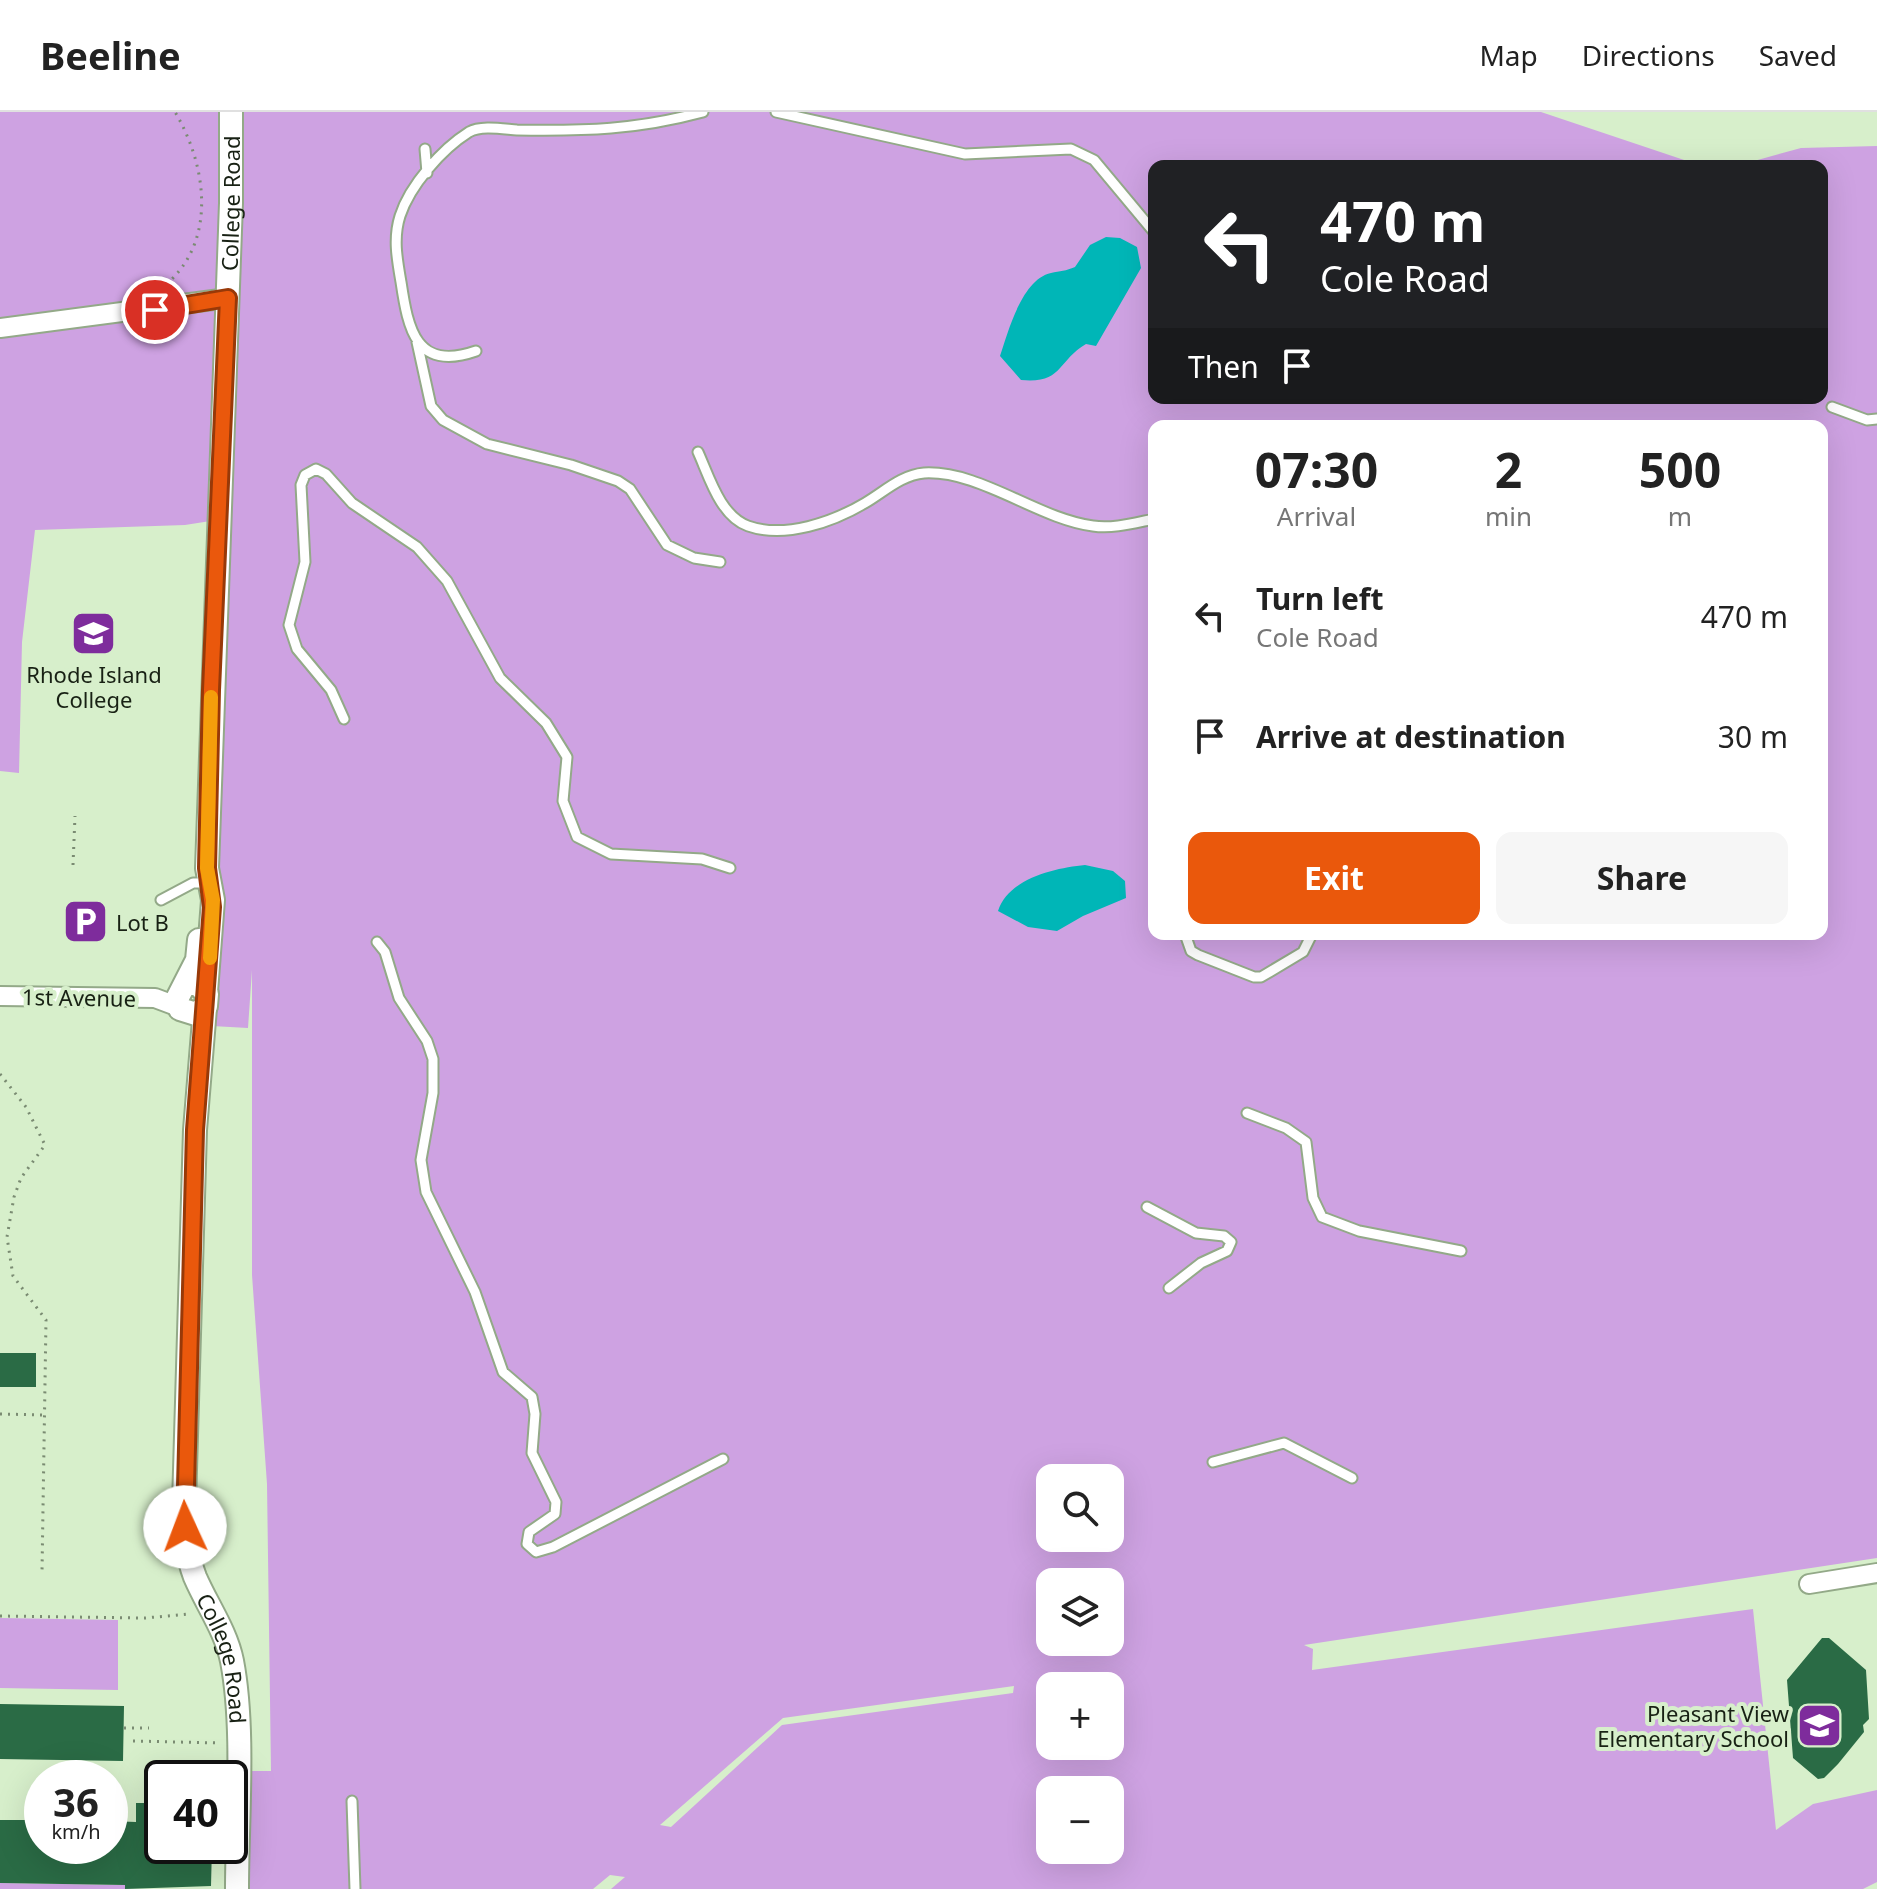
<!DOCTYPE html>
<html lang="en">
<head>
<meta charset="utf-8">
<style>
  :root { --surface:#fff; --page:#f6f6f6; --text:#222; --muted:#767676; --line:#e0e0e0; --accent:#ea580c }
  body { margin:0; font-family:"Noto Sans",sans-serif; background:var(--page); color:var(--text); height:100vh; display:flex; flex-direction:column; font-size:30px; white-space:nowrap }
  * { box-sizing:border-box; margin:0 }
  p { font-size:26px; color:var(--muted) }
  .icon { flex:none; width:44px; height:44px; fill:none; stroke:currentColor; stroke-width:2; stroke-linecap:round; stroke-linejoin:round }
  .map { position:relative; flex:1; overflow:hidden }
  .side { position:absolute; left:1148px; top:308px; width:680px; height:520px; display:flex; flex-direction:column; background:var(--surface); border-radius:16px; box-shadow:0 8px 32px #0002 }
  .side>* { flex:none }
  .banner { position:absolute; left:1148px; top:48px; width:680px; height:244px; border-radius:16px; box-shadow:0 8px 32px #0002; background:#202124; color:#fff; overflow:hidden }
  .fabs { position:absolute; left:1036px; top:1352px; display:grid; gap:16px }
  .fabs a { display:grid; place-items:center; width:88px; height:88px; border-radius:16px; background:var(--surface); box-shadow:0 8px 32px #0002; font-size:40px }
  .speed { position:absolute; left:24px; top:1648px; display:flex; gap:16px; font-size:40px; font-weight:700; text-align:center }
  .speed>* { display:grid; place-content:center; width:104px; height:104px; border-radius:50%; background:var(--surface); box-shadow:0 8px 32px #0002; line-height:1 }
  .speed small { font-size:20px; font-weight:400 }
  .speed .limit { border:4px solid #111; border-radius:12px; background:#fff; color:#111 }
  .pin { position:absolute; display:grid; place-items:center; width:68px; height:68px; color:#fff; margin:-34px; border:4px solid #fff; border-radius:50%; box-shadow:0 2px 8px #0007 }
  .me { position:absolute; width:88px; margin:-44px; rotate:358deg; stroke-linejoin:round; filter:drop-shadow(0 0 6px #0008) }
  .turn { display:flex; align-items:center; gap:28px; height:168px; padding:0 40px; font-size:36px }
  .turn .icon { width:104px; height:104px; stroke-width:2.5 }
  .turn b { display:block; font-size:56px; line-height:68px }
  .then { display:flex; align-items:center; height:76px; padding:0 40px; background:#0003; gap:16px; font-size:30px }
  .eta { display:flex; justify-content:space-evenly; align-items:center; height:136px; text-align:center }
  .eta b { font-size:48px; font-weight:700; line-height:56px }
  .primary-button { display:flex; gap:16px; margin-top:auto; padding:16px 40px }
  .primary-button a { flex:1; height:92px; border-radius:16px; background:var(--accent); color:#fff; font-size:32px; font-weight:700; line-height:92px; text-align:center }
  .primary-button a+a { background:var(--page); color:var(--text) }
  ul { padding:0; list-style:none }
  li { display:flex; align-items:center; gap:24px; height:120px; padding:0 40px }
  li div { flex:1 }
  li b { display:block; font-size:30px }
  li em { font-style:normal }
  header { display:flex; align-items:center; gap:48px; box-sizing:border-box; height:112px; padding:0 40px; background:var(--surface); border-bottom:2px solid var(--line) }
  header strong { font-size:38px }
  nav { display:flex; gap:44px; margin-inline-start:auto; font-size:28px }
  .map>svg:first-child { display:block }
</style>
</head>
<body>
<header>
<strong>Beeline</strong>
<nav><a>Map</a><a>Directions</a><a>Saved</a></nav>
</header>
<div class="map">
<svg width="1877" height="1777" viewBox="0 0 1877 1777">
  <rect width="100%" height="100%" fill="#d7efcb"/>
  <path fill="#cea2e2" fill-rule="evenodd" d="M 0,0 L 1541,0 L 1702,54 L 1154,54 L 1154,286 L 1822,286 L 1822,54 L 1736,54 L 1801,36 L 1877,34 L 1877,1446 L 1304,1533 L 1313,1537 L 1312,1558 L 1753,1497 L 1776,1718 L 1813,1692 L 1877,1678 L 1877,1770 L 1863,1777 L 611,1777 L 625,1765 L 610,1763 L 593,1777 L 244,1777 L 241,1659 L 271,1659 L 267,1372 L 252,1163 L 252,858 L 248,916 L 212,914 L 223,407 L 185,413 L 35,418 L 22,530 L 19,661 L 0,659 ZM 1154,314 L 1822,314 L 1822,822 L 1154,822 ZM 1050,1366 L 1110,1366 L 1110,1426 L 1050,1426 ZM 1050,1470 L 1110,1470 L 1110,1530 L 1050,1530 ZM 1014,1574 L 1013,1581 L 782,1613 L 671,1715 L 660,1713 L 783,1606 ZM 1050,1574 L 1110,1574 L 1110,1634 L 1050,1634 ZM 1050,1678 L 1110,1678 L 1110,1738 L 1050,1738 Z
    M 0,1506 L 118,1508 L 118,1578 L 0,1576 Z
    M 0,1771 L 125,1773 L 125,1777 L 0,1777 Z"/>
  <path fill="#00b6b7" d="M 1106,125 L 1120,126 L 1137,135 L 1141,156 L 1096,234 L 1086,232 C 1057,249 1063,272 1021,268 L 1000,244 C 1008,220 1022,167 1051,161 C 1060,159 1066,159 1075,155 L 1090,133 Z
    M 1085,753 L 1113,759 L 1125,769 L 1126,786 L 1083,804 L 1057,819 L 1028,815 L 998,799 C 1009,766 1055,756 1085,753 Z"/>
  <path fill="#2a6b45" d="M 0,1241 L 36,1241 L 36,1275 L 0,1275 Z
    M 1822,1526 L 1829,1526 L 1866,1558 L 1869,1607 L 1863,1613 L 1864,1620 L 1838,1652 L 1824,1666 L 1818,1667 L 1793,1646 L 1787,1568 Z
    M 0,1592 L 124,1594 L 123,1649 L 0,1647 Z
    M 136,1691 L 162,1691 L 162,1734 L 212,1734 L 211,1774 L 125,1777 L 125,1773 L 0,1771 L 0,1708 L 42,1708 L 42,1734 L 110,1734 L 110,1709 L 136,1710 Z"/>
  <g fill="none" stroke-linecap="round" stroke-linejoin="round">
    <defs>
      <path id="service" d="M 776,0 L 965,42 L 1071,37 L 1094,48 L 1154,120
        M 425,37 L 427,61
        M 417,230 L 431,294 L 443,308 L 487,332 L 571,353 L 618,369 L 630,377 L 667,433 L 694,446 L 720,450
        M 476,239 C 416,260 408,217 401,170 C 397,147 393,126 400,104 C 410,73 442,37 469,20 C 481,13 503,17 517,18 C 586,19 636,18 703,0
        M 1832,295 L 1867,308 L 1877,307
        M 698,340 C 709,364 720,404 748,414 C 785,427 833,410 865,391 C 884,380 901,363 924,361 C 980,358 1038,407 1093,414 C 1113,417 1134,411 1154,407
        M 344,607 L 331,578 L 297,537 L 289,513 L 305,450 L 301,373 L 305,363 L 316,357 L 326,362 L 352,391 L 417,435 L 447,469 L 500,566 L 546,611 L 567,645 L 563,689 L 577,725 L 611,742 L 702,747 L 730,756
        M 161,788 L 193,771 L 210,771
        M 1185,822 L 1191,839 L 1198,843 L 1254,865 L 1261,865 L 1303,840 L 1312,822
        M 377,830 L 385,840 L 399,886 L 427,929 L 433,947 L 433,981 L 421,1048 L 426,1080 L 475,1180 L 503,1260 L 532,1285 L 535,1302 L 532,1341 L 556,1390 L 555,1402 L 529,1420 L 527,1432 L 536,1440 L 553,1435 L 723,1347
        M 1247,1001 L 1286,1016 L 1306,1030 L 1313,1086 L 1322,1105 L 1359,1119 L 1461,1139
        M 1147,1095 L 1196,1121 L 1224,1124 L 1231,1130 L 1227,1139 L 1201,1151 L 1169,1176
        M 1213,1350 L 1284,1331 L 1352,1366
        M 352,1689 L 355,1777"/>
      <path id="minor" d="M 0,216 L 228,186
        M 0,884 L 155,886 L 179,895
        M 1809,1472 L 1877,1461"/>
      <g id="tertiary">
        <path d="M 188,872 L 198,872 L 207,882 L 206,894 L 196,902 L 180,897 L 177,887 L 197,848 L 199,828"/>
        <path id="s1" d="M 206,880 L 213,788 L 207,756 L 231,91 L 231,0"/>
        <path id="s2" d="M 205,896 L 195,1018 L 184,1392 C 185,1417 186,1442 195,1465 C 207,1493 226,1519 232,1549 C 245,1617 237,1707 237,1777"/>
      </g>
    </defs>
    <use href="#service" stroke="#93a988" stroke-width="13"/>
    <use href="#minor" stroke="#93a988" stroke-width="22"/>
    <use href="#tertiary" stroke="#93a988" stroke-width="26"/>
    <path stroke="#7a8b72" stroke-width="3" stroke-dasharray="2 6" stroke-linecap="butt" d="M 160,177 C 218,135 208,55 175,0
      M 73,753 L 75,704
      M 0,962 L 26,995 L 45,1033 L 21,1066 L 14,1085 L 7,1125 L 13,1164 L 46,1208 L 42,1460
      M 0,1302 L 43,1303
      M 0,1504 L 145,1506 L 189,1502
      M 124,1616 L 149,1616
      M 133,1629 L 221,1631"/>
    <use href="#service" stroke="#fff" stroke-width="9"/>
    <use href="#minor" stroke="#fff" stroke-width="18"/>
    <use href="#tertiary" stroke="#fff" stroke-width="22"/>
  </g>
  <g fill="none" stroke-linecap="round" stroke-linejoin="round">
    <defs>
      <path id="route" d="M 155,198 L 228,186 L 211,578 L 207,756 L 212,795 L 195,1018 L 185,1415"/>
    </defs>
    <use href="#route" stroke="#983908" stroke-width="20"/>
    <use href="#route" stroke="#ea580c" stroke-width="14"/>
    <path stroke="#f59e0b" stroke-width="14" d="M 210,846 L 213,788 L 207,756 L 211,585"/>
  </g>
  <defs>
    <symbol id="university-square" viewBox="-11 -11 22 22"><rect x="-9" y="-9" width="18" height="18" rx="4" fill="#7e2c9c" stroke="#d7efcb"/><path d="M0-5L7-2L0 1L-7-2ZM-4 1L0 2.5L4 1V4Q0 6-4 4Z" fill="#fff"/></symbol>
    <symbol id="parking-square" viewBox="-11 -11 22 22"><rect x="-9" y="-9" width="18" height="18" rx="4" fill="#7e2c9c" stroke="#d7efcb"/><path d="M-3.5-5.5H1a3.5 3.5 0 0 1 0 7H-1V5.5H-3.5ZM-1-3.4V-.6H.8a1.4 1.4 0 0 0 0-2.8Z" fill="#fff"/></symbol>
    <symbol id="school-square" viewBox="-11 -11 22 22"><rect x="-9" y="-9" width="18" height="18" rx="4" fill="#7e2c9c" stroke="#d7efcb"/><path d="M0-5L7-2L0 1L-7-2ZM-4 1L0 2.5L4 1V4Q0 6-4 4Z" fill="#fff"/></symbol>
  </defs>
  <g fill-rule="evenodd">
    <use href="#university-square" x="68" y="496" width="51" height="51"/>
    <use href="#parking-square" x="60" y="784" width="51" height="51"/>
    <use href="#school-square" x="1794" y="1588" width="51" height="51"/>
  </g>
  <g text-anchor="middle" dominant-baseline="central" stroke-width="8" stroke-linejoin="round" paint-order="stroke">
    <g font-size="22" fill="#182114" stroke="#d7efcb">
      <text stroke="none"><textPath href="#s1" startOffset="790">College Road</textPath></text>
      <text transform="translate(79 885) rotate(1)">1st Avenue</text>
      <text stroke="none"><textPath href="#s2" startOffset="658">College Road</textPath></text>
    </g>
    <g font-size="22" fill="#182114" stroke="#d7efcb">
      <text x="94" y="562">Rhode Island<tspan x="94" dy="25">College</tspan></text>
      <text x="116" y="810" text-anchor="start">Lot B</text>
      <text x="1789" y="1601" text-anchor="end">Pleasant View<tspan x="1789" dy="25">Elementary School</tspan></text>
    </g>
  </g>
</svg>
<div class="fabs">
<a><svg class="icon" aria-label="search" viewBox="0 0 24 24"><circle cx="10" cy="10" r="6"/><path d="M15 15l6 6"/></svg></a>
<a><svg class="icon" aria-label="layers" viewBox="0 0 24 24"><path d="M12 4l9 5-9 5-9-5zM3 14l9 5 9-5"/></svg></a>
<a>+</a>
<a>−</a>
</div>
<div class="speed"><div>36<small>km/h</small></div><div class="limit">40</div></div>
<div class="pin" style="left:155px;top:198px;background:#d93025"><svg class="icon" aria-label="arrive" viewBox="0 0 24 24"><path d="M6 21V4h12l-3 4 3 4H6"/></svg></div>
<svg class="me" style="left:185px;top:1415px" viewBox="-20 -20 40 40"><circle r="19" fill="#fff"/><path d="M0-13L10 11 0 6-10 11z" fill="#ea580c"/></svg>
<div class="banner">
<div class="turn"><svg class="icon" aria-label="left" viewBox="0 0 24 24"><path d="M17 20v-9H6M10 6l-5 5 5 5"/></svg><div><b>470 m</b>Cole Road</div></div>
<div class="then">Then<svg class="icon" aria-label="arrive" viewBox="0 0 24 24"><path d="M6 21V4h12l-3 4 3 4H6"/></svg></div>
</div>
<section class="side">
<div class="eta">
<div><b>07:30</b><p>Arrival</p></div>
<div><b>2</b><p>min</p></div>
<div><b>500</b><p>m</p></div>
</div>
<ul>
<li><svg class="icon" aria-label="left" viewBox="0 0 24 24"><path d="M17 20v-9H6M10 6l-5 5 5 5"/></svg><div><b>Turn left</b><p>Cole Road</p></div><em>470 m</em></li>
<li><svg class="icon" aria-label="arrive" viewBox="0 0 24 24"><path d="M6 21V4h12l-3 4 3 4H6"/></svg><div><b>Arrive at destination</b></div><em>30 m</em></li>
</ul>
<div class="primary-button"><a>Exit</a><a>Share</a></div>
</section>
</div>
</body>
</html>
